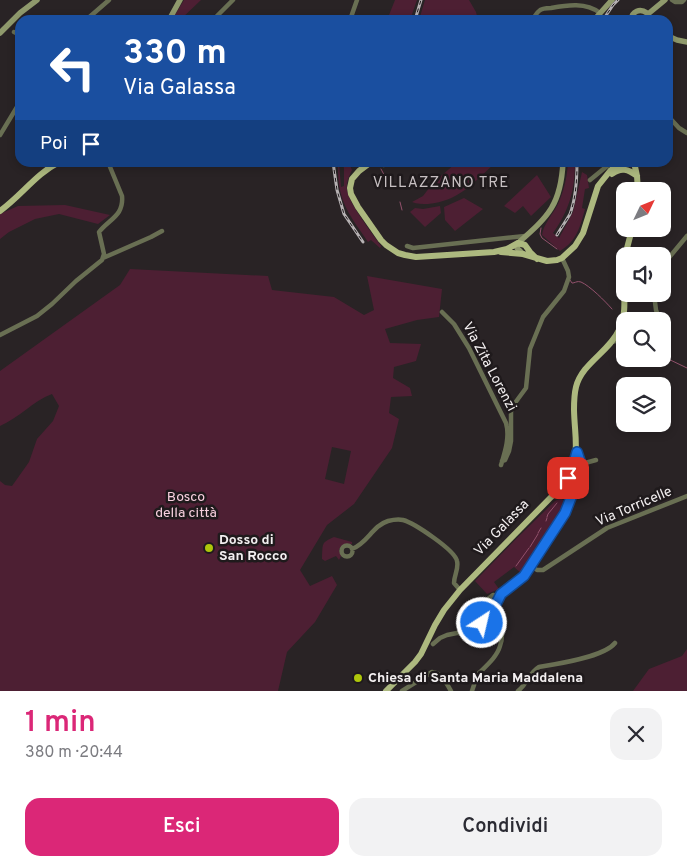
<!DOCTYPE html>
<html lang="it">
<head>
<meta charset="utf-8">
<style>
  :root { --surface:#fff; --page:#f2f2f3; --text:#2b2b33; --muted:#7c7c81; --accent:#db2777 }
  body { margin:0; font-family:Overpass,sans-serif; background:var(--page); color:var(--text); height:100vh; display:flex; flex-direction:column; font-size:19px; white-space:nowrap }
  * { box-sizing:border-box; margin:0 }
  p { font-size:16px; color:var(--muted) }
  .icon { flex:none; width:28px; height:28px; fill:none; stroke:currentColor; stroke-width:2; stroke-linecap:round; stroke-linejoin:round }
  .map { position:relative; height:691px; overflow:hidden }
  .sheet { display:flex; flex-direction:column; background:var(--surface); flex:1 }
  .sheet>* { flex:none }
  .top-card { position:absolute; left:15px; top:15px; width:658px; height:152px; border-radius:15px; box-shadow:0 2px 8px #0003; background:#1a4fa0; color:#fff; overflow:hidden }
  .needle { width:32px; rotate:47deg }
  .controls { position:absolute; left:616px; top:182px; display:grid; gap:10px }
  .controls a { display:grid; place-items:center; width:55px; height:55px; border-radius:10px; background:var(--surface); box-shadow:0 2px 8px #0003; font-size:25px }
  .pin { position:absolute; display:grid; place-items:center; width:42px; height:42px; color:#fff; margin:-21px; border-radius:10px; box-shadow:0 2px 8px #0006 }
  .me { position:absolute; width:55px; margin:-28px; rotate:35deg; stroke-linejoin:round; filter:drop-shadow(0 0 4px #0008) }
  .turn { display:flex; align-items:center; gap:18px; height:105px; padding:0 25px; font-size:22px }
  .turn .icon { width:65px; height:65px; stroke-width:2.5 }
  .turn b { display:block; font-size:35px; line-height:42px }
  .then { display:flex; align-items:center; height:48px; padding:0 25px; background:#0003; gap:10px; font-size:19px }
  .round { display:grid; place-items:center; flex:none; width:52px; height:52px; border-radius:15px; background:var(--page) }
  .overview { display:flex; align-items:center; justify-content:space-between; height:85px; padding:0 25px }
  h1 { font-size:30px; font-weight:600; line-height:38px; color:var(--accent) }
  .cta { display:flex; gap:10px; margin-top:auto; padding:10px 25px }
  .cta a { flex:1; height:58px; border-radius:15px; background:var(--accent); color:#fff; font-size:20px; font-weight:600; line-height:58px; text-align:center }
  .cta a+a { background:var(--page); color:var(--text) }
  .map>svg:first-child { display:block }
</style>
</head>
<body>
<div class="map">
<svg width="687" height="691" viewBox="0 0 687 691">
  <rect width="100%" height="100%" fill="#292325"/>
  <path fill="#4d1f33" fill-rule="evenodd" d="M 184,0 L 201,0 L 180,20 L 172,20 Z
    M 395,0 L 417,0 L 410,20 L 387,20 Z
    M 425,0 L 469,0 L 476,12 L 478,20 L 419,20 Z
    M 338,163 L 339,163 L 341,187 L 344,186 L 344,169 L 343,163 L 349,163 L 352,170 C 349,176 346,183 347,189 C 348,203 373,234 381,246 L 380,248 L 371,240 L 368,242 C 358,227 345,211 341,194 C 338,184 338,173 338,163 Z
    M 494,163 L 495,163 C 473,183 459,201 428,204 C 422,204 417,204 412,202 L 423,196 L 433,183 L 456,163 Z
    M 568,163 L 575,163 C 575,190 569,211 553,233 L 559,238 L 573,212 L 582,172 L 587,175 L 589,188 L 585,189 L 582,208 L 585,209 C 580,227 577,241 560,251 L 542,235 C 543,225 553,214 558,204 C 564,191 567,177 568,163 Z
    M 537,175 L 551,197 L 531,216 L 523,206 L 515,213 L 504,206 Z
    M 464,198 L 483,209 L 455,231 L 445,220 L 444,207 Z
    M 65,205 L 110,215 L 98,224 L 59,214 L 35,219 L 9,232 L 0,239 L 0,214 L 18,206 Z
    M 440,206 L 441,213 L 425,227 L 410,212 L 415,208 L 423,209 Z
    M 130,269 L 268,276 L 272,290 L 334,297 L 364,315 L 374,310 L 367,276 L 442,289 L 439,317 L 417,320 L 385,329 L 390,343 L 421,344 L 416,361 L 394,367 L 393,378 L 410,388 L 412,396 L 391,397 L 389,413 L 399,419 L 392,448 L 354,504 L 327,525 L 300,570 L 310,586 L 332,576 L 337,585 L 315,622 L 287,652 L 278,691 L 0,691 L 0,481 L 5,485 L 12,486 L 29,462 L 37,439 L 53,421 L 59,406 L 52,394 C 33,401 19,418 0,426 L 0,371 L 120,285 ZM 332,447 L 351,451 L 344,484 L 325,479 Z
    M 561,498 L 564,501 L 565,504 L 562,512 L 522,574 L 514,567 L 494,582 L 499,589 L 487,594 L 475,581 L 517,538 L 555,501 Z
    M 334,537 L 352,542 L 352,544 C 347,545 342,542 339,550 L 341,556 L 339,560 L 336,556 L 325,561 L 322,559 L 322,557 C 323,543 321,543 334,537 Z
    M 687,649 L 687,691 L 633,691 L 649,669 L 682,656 Z"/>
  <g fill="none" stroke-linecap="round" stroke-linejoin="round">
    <path stroke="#92516c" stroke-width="1" d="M 381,169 L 390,186
      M 400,202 L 402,210
      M 541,228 L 540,234 L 542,238 L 557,249
      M 570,280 L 572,283 L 573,283 C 577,282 577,281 581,282 C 590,286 605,301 612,309
      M 662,356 L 687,368
      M 547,517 L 548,514 L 557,503
      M 546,521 L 547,518
      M 538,533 L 541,528
      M 530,547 L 538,534
      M 516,566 L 529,548"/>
    <path stroke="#696f53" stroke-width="4.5" d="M 672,0 L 675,2 L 682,2 L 684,0
      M 86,20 L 109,0
      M 213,20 L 233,0
      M 350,20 L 357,0
      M 532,20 C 535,17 536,13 539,11 C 542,8 547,8 551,8 C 567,5 586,2 600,13
      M 14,32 L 20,35
      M 668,116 L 679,128 L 687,133
      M 0,135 L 20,102
      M 379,162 L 384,165 L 388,162
      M 590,180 L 612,162
      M 407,246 L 413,248 L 525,236
      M 103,258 L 151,237 L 162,231
      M 662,266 L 687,236
      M 654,294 L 656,310 L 660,321
      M 442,312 L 454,324 L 469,348 L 506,423 C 510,437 505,452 501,465
      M 662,334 L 662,335
      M 0,335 L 37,316 L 52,304 L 76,281 L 102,260 L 104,254 L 99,232 C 109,219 124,216 122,196 L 108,162
      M 612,342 L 625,338
      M 502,461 L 505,460 L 509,451 L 511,441 L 511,412 L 512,407 L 526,388 L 530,349 L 543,317 L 564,291 L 569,277 L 568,271 L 562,258
      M 585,463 L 596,460
      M 558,490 C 567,495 568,498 565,509
      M341.5 551a5.5 5.5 0 1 1 11 0a5.5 5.5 0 1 1-11 0Z
      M 352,549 C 368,543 372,526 388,521 C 392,520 398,519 403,520 C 414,523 455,550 457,561 C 459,569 454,575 454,583 L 460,590
      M 531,566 L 537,570 L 543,570 L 607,528 L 687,496
      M 496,605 L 493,605 L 489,603 L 489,598 L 493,595 L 500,596
      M 433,644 L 440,638 L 447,635 L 457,633 L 470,633 L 476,631 L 491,613 L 501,594 L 524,576 L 565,513 C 574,495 586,472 577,452
      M 402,691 L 432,672 C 441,672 447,684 451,691
      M 472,691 L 476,679 L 478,674 C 486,666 497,657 500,646 C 505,634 500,616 496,604
      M 518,691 C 527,684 529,673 539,667 C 558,664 604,657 615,643"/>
    <path stroke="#8f996c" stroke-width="5.5" d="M 648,14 L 665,0
      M 169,20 L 180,0
      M 594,20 L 612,0
      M 631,20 C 632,11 640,8 647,13 L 650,20
      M 0,33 L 20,13 L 37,0
      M 668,36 L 677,40 L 687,42
      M 523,254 L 517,248 L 518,243 C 549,216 561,204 563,162"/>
    <path stroke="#adb97f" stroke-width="6" d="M 371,162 L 359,171 L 352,179 L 350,188 L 351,194 L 358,207 L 381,240 L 386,245 L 398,253 L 405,255 L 416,257 L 494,252 L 507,249 L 518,243 L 525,245 L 530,252 L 537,259
      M 634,162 L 637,176 L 638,191
      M 612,174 C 621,167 628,169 637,176
      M 0,211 C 21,196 36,174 59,162
      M 501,252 L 523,254 L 547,261 L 557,260 L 562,258 L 575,246 L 583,233 L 598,186 L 610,171 L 622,162
      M 625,256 L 632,229
      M 386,691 L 415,662 L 421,654 L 435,625 L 444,610 L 460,590 L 558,490 C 583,459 575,446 574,410 C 574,403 574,395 576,387 C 582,363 609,352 619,330 C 630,308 620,281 625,258"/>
    <defs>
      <path id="rail" d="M 415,20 L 421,0
        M 603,20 L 613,5 L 618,0
        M 333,162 L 337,190 L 344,214 L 363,242
        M 557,235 C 561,228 566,221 570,214 C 576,198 577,179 577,162"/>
    </defs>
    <use href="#rail" stroke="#b6b1b3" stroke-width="3"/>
    <use href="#rail" stroke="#1f1a1c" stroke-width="1" stroke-dasharray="4" stroke-linecap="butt"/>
  </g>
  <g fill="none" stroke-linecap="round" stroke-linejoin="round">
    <defs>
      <path id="route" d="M 482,623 L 493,610 L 501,594 L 524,576 L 565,513 L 579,477 L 581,464 L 577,452 L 573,466 L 568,478"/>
    </defs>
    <use href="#route" stroke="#114b97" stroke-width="12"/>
    <use href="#route" stroke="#1a73e8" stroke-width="9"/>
  </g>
  <g fill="#aec60b" stroke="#1f1a1c" stroke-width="2">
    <circle cx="209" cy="548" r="5"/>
    <circle cx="358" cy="678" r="5"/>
  </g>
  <g text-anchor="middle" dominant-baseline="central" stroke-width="5" stroke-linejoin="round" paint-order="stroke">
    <g font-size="14" fill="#f3eff0" stroke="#1f1a1c">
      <text transform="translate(489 367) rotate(62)">Via Zita Lorenzi</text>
      <text transform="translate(634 507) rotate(-23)">Via Torricelle</text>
      <text transform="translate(502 528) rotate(-46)">Via Galassa</text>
    </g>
    <g font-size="14" fill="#f9d0df" stroke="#1f1a1c">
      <text x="186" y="497">Bosco<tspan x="186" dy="16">della città</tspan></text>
    </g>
    <g font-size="14" font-weight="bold" fill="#f3eff0" stroke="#1f1a1c" text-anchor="start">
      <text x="219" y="540">Dosso di<tspan x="219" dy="16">San Rocco</tspan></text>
      <text x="368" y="678">Chiesa di Santa Maria Maddalena</text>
    </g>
    <g font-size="15" letter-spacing="1" fill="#c7c0c2" stroke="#1f1a1c">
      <text x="441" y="183">VILLAZZANO TRE</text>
    </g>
  </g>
</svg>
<div class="controls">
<a><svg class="needle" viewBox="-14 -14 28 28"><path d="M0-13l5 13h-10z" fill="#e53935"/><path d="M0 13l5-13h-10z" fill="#7c7c81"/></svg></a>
<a><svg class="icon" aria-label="sound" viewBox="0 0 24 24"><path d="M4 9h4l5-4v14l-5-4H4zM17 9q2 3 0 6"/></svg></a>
<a><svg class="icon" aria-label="search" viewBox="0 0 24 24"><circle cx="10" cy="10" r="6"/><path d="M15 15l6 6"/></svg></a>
<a><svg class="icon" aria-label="layers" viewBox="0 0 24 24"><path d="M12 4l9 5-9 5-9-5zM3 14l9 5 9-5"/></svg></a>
</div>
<div class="pin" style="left:568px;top:478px;background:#d93025"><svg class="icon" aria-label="arrive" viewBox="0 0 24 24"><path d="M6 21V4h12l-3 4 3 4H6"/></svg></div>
<svg class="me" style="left:482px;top:623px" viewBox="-20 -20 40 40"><circle r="17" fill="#1a73e8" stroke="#fff" stroke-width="3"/><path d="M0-11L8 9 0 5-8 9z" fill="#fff"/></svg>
<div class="top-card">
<div class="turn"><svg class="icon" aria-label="left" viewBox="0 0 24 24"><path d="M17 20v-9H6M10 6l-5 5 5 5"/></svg><div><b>330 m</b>Via Galassa</div></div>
<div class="then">Poi<svg class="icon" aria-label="arrive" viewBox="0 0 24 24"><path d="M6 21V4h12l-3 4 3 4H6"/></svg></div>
</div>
</div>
<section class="sheet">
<div class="overview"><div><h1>1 min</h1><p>380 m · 20:44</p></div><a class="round"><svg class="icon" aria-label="close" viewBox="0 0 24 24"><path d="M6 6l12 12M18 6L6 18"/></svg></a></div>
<div class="cta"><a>Esci</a><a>Condividi</a></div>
</section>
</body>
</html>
